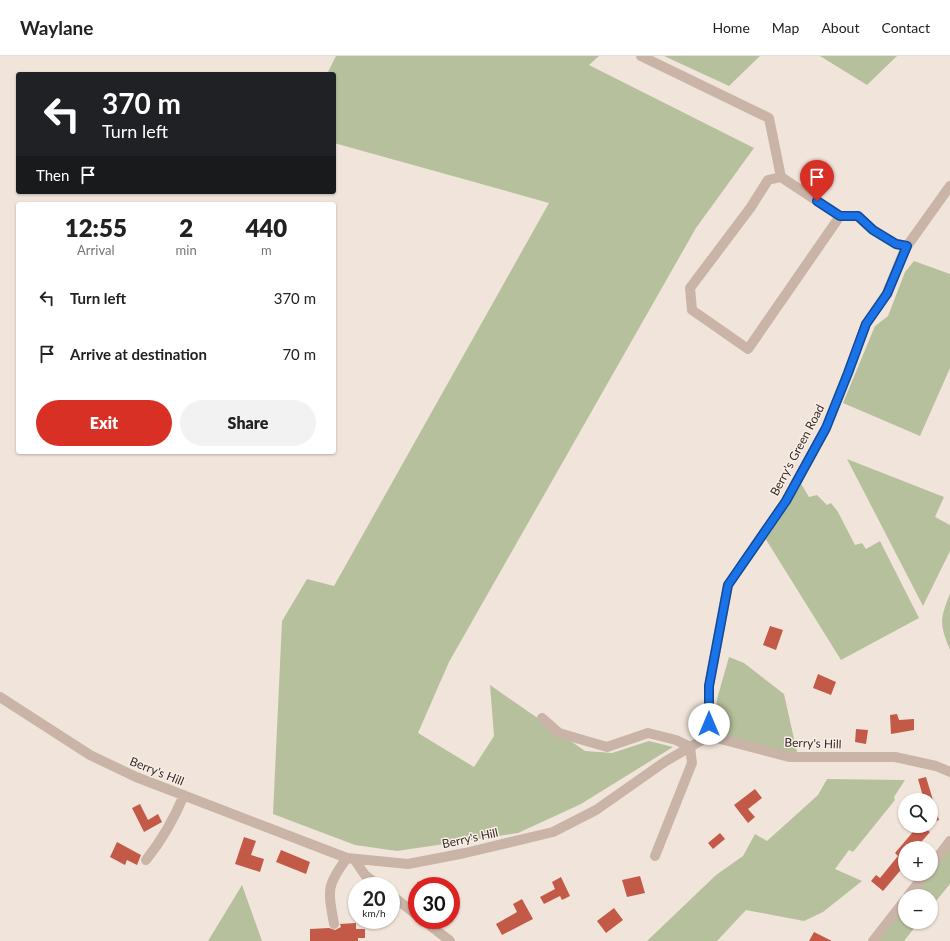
<!DOCTYPE html>
<html lang="en">
<head>
<meta charset="utf-8">
<style>
  :root { --surface:#fff; --page:#f2f2f2; --text:#222; --muted:#767676; --line:#e0e0e0; --accent:#d93025 }
  body { margin:0; font-family:Lato,sans-serif; background:var(--page); color:var(--text); height:100vh; display:flex; flex-direction:column; font-size:15px; white-space:nowrap }
  * { box-sizing:border-box; margin:0 }
  p { font-size:13px; color:var(--muted) }
  .icon { flex:none; width:22px; height:22px; fill:none; stroke:currentColor; stroke-width:2; stroke-linecap:round; stroke-linejoin:round }
  .map { position:relative; flex:1; overflow:hidden }
  .details { position:absolute; left:16px; top:146px; width:320px; height:252px; display:flex; flex-direction:column; background:var(--surface); border-radius:4px; box-shadow:0 1px 3px #0004 }
  .details>* { flex:none }
  .top-card { position:absolute; left:16px; top:16px; width:320px; height:122px; border-radius:4px; box-shadow:0 1px 3px #0004; background:#202124; color:#fff; overflow:hidden }
  .controls { position:absolute; left:898px; top:737px; display:grid; gap:8px }
  .controls a { display:grid; place-items:center; width:40px; height:40px; border-radius:50%; background:var(--surface); box-shadow:0 1px 3px #0004; font-size:20px }
  .speed { position:absolute; left:348px; top:821px; display:flex; gap:8px; font-size:20px; font-weight:700; text-align:center }
  .speed>* { display:grid; place-content:center; width:52px; height:52px; border-radius:50%; background:var(--surface); box-shadow:0 1px 3px #0004; line-height:1 }
  .speed small { font-size:10px; font-weight:400 }
  .speed .limit { border:6px solid #d22; background:#fff; color:#111 }
  .pin { position:absolute; display:grid; place-items:center; width:34px; height:34px; color:#fff; margin:-41px -17px; border-radius:50% 50% 50% 0; rotate:-45deg; box-shadow:0 0 4px #0007 }
  .pin .icon { rotate:45deg }
  .me { position:absolute; width:44px; margin:-22px; rotate:0deg; stroke-linejoin:round; filter:drop-shadow(0 0 3px #0008) }
  .turn { display:flex; align-items:center; gap:14px; height:84px; padding:0 20px; font-size:18px }
  .turn .icon { width:52px; height:52px; stroke-width:2.5 }
  .turn b { display:block; font-size:28px; line-height:34px }
  .then { display:flex; align-items:center; height:38px; padding:0 20px; background:#0003; gap:8px; font-size:15px }
  .eta { display:flex; justify-content:space-evenly; align-items:center; height:68px; text-align:center }
  .eta b { font-size:24px; font-weight:800; line-height:28px }
  .button { display:flex; gap:8px; margin-top:auto; padding:8px 20px }
  .button a { flex:1; height:46px; border-radius:24px; background:var(--accent); color:#fff; font-size:16px; font-weight:800; line-height:46px; text-align:center }
  .button a+a { background:var(--page); color:var(--text) }
  ul { padding:0; list-style:none }
  li { display:flex; align-items:center; gap:12px; height:56px; padding:0 20px }
  li div { flex:1 }
  li b { display:block; font-size:15px }
  li em { font-style:normal }
  header { display:flex; align-items:center; gap:24px; box-sizing:border-box; height:56px; padding:0 20px; background:var(--surface); border-bottom:1px solid var(--line) }
  header strong { font-size:19px }
  nav { display:flex; gap:22px; margin-inline-start:auto; font-size:14px }
  .map>svg:first-child { display:block }
</style>
</head>
<body>
<header>
<strong>Waylane</strong>
<nav><a>Home</a><a>Map</a><a>About</a><a>Contact</a></nav>
</header>
<div class="map">
<svg width="950" height="885" viewBox="0 0 950 885">
  <rect width="100%" height="100%" fill="#f1e5db"/>
  <path fill="#b7c09c" d="M 336,0 L 599,0 L 589,9 L 754,92 L 696,172 L 449,606 L 418,677 L 474,711 L 494,680 L 490,629 L 585,695 L 612,697 L 649,685 L 673,691 L 581,748 L 518,777 L 397,795 L 355,789 L 273,758 L 282,565 L 307,523 L 334,530 L 549,147 L 334,87 L 334,18 L 327,18 Z
    M 664,0 L 760,0 L 729,30 Z
    M 820,0 L 897,0 L 867,29 Z
    M 914,205 L 950,218 L 950,312 L 920,380 L 843,347 L 875,270 L 888,260 L 905,216 Z
    M 847,403 L 944,441 L 935,461 L 950,469 L 950,495 L 923,550 Z
    M 800,426 L 809,441 L 817,439 L 827,449 L 831,447 L 838,456 L 855,489 L 862,487 L 866,493 L 880,485 L 919,562 L 841,604 L 765,482 L 788,451 Z
    M 950,537 L 950,594 C 939,567 940,564 950,537 Z
    M 729,601 L 744,607 L 784,638 L 797,696 L 778,696 L 714,679 L 717,643 Z
    M 827,723 L 905,724 L 894,741 L 895,744 L 853,796 L 849,794 L 835,813 L 862,825 L 823,856 L 804,865 L 746,854 L 717,885 L 647,885 L 716,819 L 743,800 L 755,778 L 767,785 L 818,739 Z
    M 950,792 L 950,828 L 931,851 L 931,840 L 909,840 L 928,818 L 931,818 L 931,814 Z
    M 242,829 L 262,885 L 208,885 Z
    M 905,845 L 905,866 L 919,866 L 904,885 L 871,885 Z"/>
  <path fill="#c35a48" d="M 770,570 L 783,574 L 776,594 L 763,589 Z
    M 818,618 L 836,626 L 831,639 L 813,632 Z
    M 897,658 L 899,664 L 914,663 L 914,674 L 891,678 L 890,659 Z
    M 856,673 L 868,674 L 866,688 L 855,686 Z
    M 926,721 L 939,764 L 931,767 L 931,744 L 924,744 L 918,723 Z
    M 755,733 L 762,742 L 748,753 L 755,761 L 748,767 L 734,749 Z
    M 140,748 L 148,764 L 158,758 L 162,766 L 144,776 L 132,752 Z
    M 918,770 L 923,770 L 930,776 L 916,792 L 905,792 L 905,809 L 883,835 L 871,825 L 876,819 L 880,822 L 898,800 L 895,797 Z
    M 720,777 L 725,783 L 713,793 L 708,787 Z
    M 244,781 L 256,785 L 251,799 L 264,803 L 260,816 L 235,808 Z
    M 117,786 L 141,799 L 137,809 L 127,804 L 125,809 L 110,801 Z
    M 281,794 L 310,806 L 306,818 L 276,806 Z
    M 640,820 L 645,837 L 627,841 L 622,824 Z
    M 561,821 L 570,840 L 562,844 L 560,840 L 544,848 L 540,841 L 555,833 L 552,826 Z
    M 441,822 L 443,830 L 417,830 L 417,826 Z
    M 522,843 L 533,863 L 502,879 L 496,868 L 517,856 L 513,848 Z
    M 614,852 L 623,864 L 606,877 L 597,865 Z
    M 356,867 L 356,873 L 365,873 L 365,882 L 358,882 L 358,885 L 310,885 L 310,873 L 329,872 L 335,874 L 341,871 L 340,868 Z
    M 814,876 L 832,885 L 809,885 Z"/>
  <g fill="none" stroke-linecap="round" stroke-linejoin="round">
    <path stroke="#c9b4a7" stroke-width="10" d="M 641,0 L 769,62 L 781,121
      M 840,160 L 748,293 L 692,254 L 690,232 L 751,151 L 768,124 L 781,121 L 840,160 L 857,160 L 873,174 L 896,188 L 907,190
      M 0,641 L 90,699 L 136,721 L 347,802 L 408,808 L 465,797 L 553,776 L 596,754 L 666,705 L 709,680 L 789,701 L 895,701 L 936,710 L 950,716
      M 542,662 L 559,677 L 607,691 L 648,677 L 676,684 L 690,691 L 692,707 L 655,800
      M 709,680 L 709,630 L 728,529 L 786,445 L 826,372 L 848,317 L 866,268 L 887,237 L 905,193 L 950,130
      M 354,803 L 365,819 L 379,830
      M 146,804 C 162,784 174,763 184,739
      M 931,810 L 950,785
      M 391,839 L 417,859
      M 908,840 L 925,818
      M 423,864 L 450,885
      M 334,868 C 328,834 326,830 347,802
      M 873,885 L 905,844"/>
  </g>
  <g fill="none" stroke-linecap="round" stroke-linejoin="round">
    <defs>
      <path id="route" d="M 709,668 L 709,630 L 728,529 L 786,445 L 826,372 L 848,317 L 866,268 L 887,238 L 907,190 L 896,188 L 873,174 L 858,160 L 840,160 L 817,145"/>
    </defs>
    <use href="#route" stroke="#114b97" stroke-width="10"/>
    <use href="#route" stroke="#1a73e8" stroke-width="7"/>
  </g>
  <g text-anchor="middle" dominant-baseline="central" stroke-width="3" stroke-linejoin="round" paint-order="stroke">
    <g font-size="12" fill="#362b28" stroke="#f9efe7">
      <text transform="translate(797 394) rotate(-62)">Berry's Green Road</text>
      <text transform="translate(813 687) rotate(2)">Berry's Hill</text>
      <text transform="translate(157 715) rotate(22)">Berry's Hill</text>
      <text transform="translate(470 782) rotate(-12)">Berry's Hill</text>
    </g>
  </g>
</svg>
<div class="controls">
<a><svg class="icon" aria-label="search" viewBox="0 0 24 24"><circle cx="10" cy="10" r="6"/><path d="M15 15l6 6"/></svg></a>
<a>+</a>
<a>−</a>
</div>
<div class="speed"><div>20<small>km/h</small></div><div class="limit">30</div></div>
<div class="pin" style="left:817px;top:145px;background:#d93025"><svg class="icon" aria-label="arrive" viewBox="0 0 24 24"><path d="M6 21V4h12l-3 4 3 4H6"/></svg></div>
<svg class="me" style="left:709px;top:668px" viewBox="-20 -20 40 40"><circle r="19" fill="#fff"/><path d="M0-13L10 11 0 6-10 11z" fill="#1a73e8"/></svg>
<div class="top-card">
<div class="turn"><svg class="icon" aria-label="left" viewBox="0 0 24 24"><path d="M17 20v-9H6M10 6l-5 5 5 5"/></svg><div><b>370 m</b>Turn left</div></div>
<div class="then">Then<svg class="icon" aria-label="arrive" viewBox="0 0 24 24"><path d="M6 21V4h12l-3 4 3 4H6"/></svg></div>
</div>
<section class="details">
<div class="eta">
<div><b>12:55</b><p>Arrival</p></div>
<div><b>2</b><p>min</p></div>
<div><b>440</b><p>m</p></div>
</div>
<ul>
<li><svg class="icon" aria-label="left" viewBox="0 0 24 24"><path d="M17 20v-9H6M10 6l-5 5 5 5"/></svg><div><b>Turn left</b></div><em>370 m</em></li>
<li><svg class="icon" aria-label="arrive" viewBox="0 0 24 24"><path d="M6 21V4h12l-3 4 3 4H6"/></svg><div><b>Arrive at destination</b></div><em>70 m</em></li>
</ul>
<div class="button"><a>Exit</a><a>Share</a></div>
</section>
</div>
</body>
</html>
